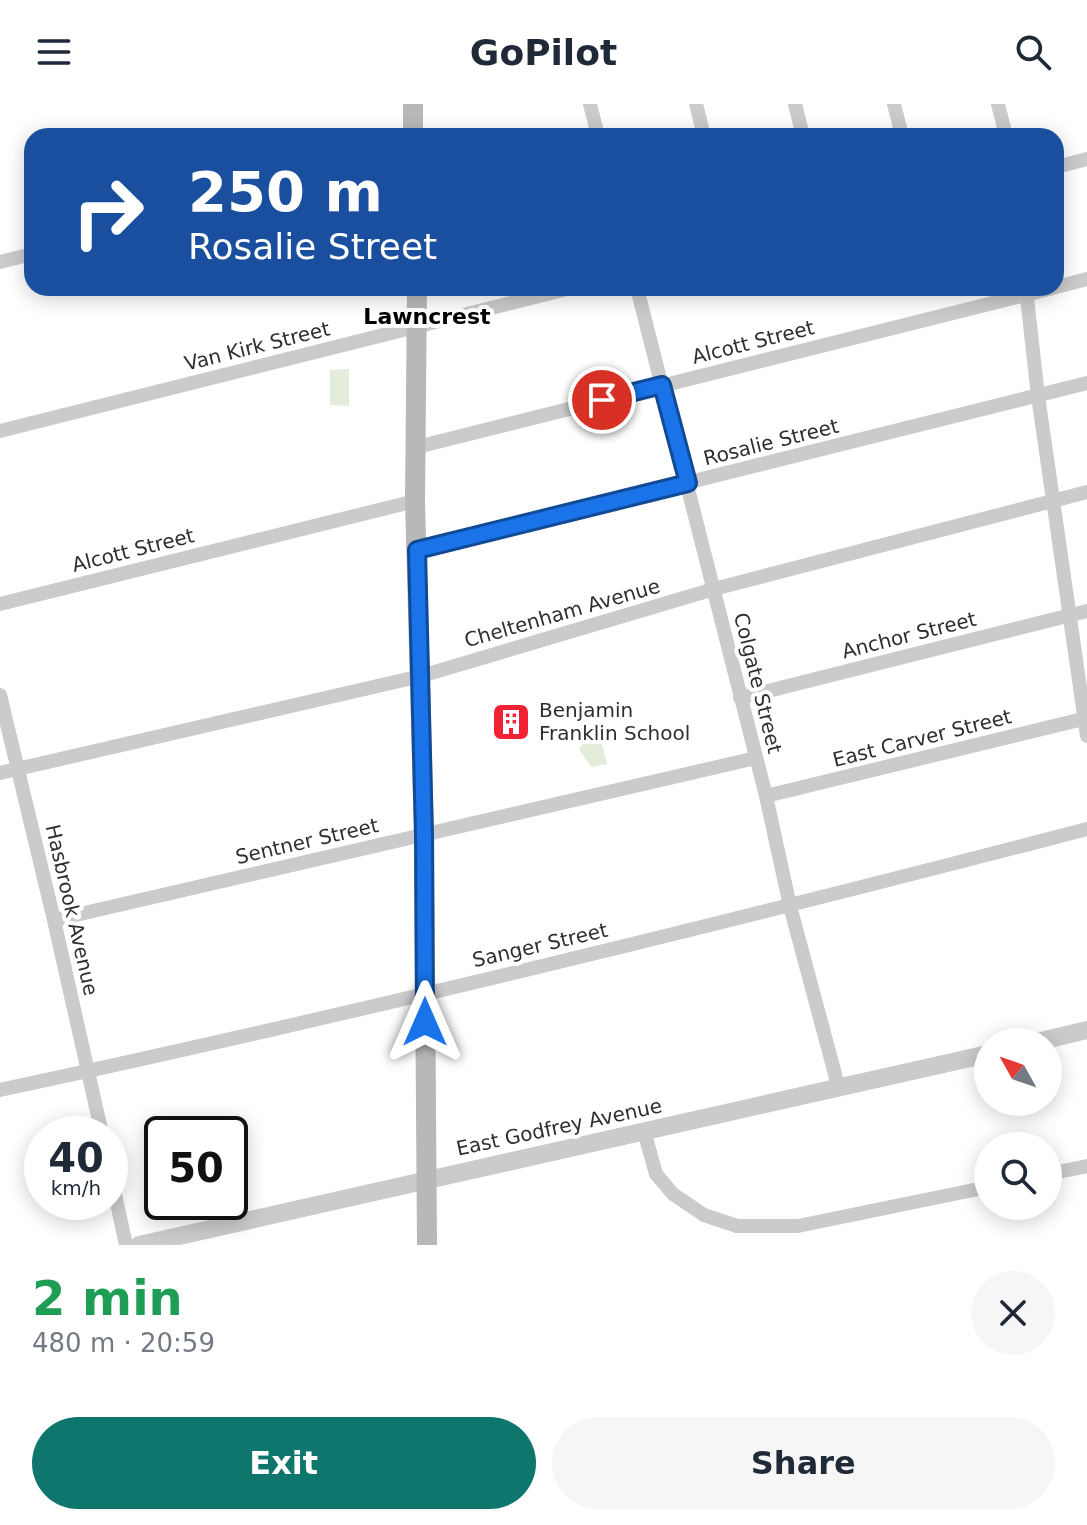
<!DOCTYPE html>
<html lang="en">
<head>
<meta charset="utf-8">
<style>
  :root { --surface:#fff; --page:#f6f6f7; --text:#1f2937; --muted:#747a83; --accent:#0f766e }
  body { margin:0; font-family:"DejaVu Sans",sans-serif; background:var(--page); color:var(--text); height:100vh; display:flex; flex-direction:column; font-size:30px; white-space:nowrap }
  * { box-sizing:border-box; margin:0 }
  p { font-size:26px; color:var(--muted) }
  .icon { flex:none; width:44px; height:44px; fill:none; stroke:currentColor; stroke-width:2; stroke-linecap:round; stroke-linejoin:round }
  .map { position:relative; height:1141px; overflow:hidden }
  .sheet { display:flex; flex-direction:column; background:var(--surface); flex:1 }
  .sheet>* { flex:none }
  .banner { position:absolute; left:24px; top:24px; width:1040px; height:168px; border-radius:24px; box-shadow:0 4px 20px #0003; background:#1a4fa0; color:#fff; overflow:hidden }
  .needle { width:52px; rotate:310deg }
  .fabs { position:absolute; left:974px; top:924px; display:grid; gap:16px }
  .fabs a { display:grid; place-items:center; width:88px; height:88px; border-radius:50%; background:var(--surface); box-shadow:0 4px 20px #0003; font-size:40px }
  .speed { position:absolute; left:24px; top:1012px; display:flex; gap:16px; font-size:40px; font-weight:700; text-align:center }
  .speed>* { display:grid; place-content:center; width:104px; height:104px; border-radius:50%; background:var(--surface); box-shadow:0 4px 20px #0003; line-height:1 }
  .speed small { font-size:20px; font-weight:400 }
  .speed .limit { border:4px solid #111; border-radius:12px; background:#fff; color:#111 }
  .pin { position:absolute; display:grid; place-items:center; width:68px; height:68px; color:#fff; margin:-34px; border:4px solid #fff; border-radius:50%; box-shadow:0 2px 8px #0007 }
  .me { position:absolute; width:88px; margin:-44px; rotate:0deg; stroke-linejoin:round; filter:drop-shadow(0 0 6px #0008) }
  .turn { display:flex; align-items:center; gap:28px; height:168px; padding:0 32px; font-size:36px }
  .turn .icon { width:104px; height:104px; stroke-width:2.5 }
  .turn b { display:block; font-size:56px; line-height:68px }
  .round { display:grid; place-items:center; flex:none; width:84px; height:84px; border-radius:42px; background:var(--page) }
  .head { display:flex; align-items:center; justify-content:space-between; height:136px; padding:0 32px }
  h1 { font-size:48px; font-weight:700; line-height:60px; color:#1e9e55 }
  .button { display:flex; gap:16px; margin-top:auto; padding:16px 32px }
  .button a { flex:1; height:92px; border-radius:48px; background:var(--accent); color:#fff; font-size:32px; font-weight:700; line-height:92px; text-align:center }
  .button a+a { background:var(--page); color:var(--text) }
  header { display:flex; justify-content:space-between; align-items:center; height:104px; padding:0 32px; background:var(--surface); font-size:36px; font-weight:700 }
  .map>svg:first-child { display:block }
</style>
</head>
<body>
<header><svg class="icon" aria-label="menu" viewBox="0 0 24 24"><path d="M4 6h16M4 12h16M4 18h16"/></svg>GoPilot<svg class="icon" aria-label="search" viewBox="0 0 24 24"><circle cx="10" cy="10" r="6"/><path d="M15 15l6 6"/></svg></header>
<div class="map">
<svg width="1087" height="1141" viewBox="0 0 1087 1141">
  <rect width="100%" height="100%" fill="#fff"/>
  <path fill="#e4ecda" d="M 349,265 L 349,302 L 330,301 L 330,266 Z
    M 597,620 L 607,660 L 591,663 L 579,645 L 586,637 L 586,625 Z"/>
  <g fill="none" stroke-linecap="round" stroke-linejoin="round">
    <path stroke="#cbcbcb" stroke-width="14" d="M 590,0 L 598,32
      M 696,0 L 704,32
      M 795,0 L 803,32
      M 894,0 L 902,32
      M 998,0 L 1006,32
      M 1056,63 L 1087,55
      M 0,158 L 32,150
      M 1056,183 L 1087,175
      M 637,184 L 766,692 L 790,802 L 839,985
      M 1026,185 L 1038,292 L 1087,632
      M 0,327 L 571,184
      M 417,343 L 1053,184
      M 417,446 L 1087,279
      M 0,500 L 415,397
      M 0,591 L 54,816 L 102,1030
      M 740,594 L 1087,507
      M 0,669 L 421,572 L 714,485 L 1087,388
      M 766,692 L 1087,614
      M 54,816 L 756,654
      M 0,986 C 364,908 726,819 1087,725
      M 644,1027 L 656,1070 L 673,1090 L 704,1111 L 737,1122 L 798,1122 L 988,1083
      M 110,1067 L 126,1141
      M 1048,1070 L 1087,1062"/>
    <path stroke="#cbcbcb" stroke-width="18" d="M 1037,938 L 1087,926
      M 139,1141 L 988,950"/>
    <path stroke="#b8b8b8" stroke-width="20" d="M 413,0 L 413,32
      M 417,184 L 415,397 L 424,731 L 427,1141"/>
  </g>
  <g fill="none" stroke-linecap="round" stroke-linejoin="round">
    <defs>
      <path id="route" d="M 425,918 L 424,731 L 417,446 L 688,379 L 662,281 L 602,296"/>
    </defs>
    <use href="#route" stroke="#114b97" stroke-width="20"/>
    <use href="#route" stroke="#1a73e8" stroke-width="14"/>
  </g>
  <defs>
    <symbol id="building-square" viewBox="-11 -11 22 22"><rect x="-9" y="-9" width="18" height="18" rx="4" fill="#f22234" stroke="#fff"/><path d="M-4-6H4V6H1V3H-1V6H-4ZM-2.5-4.3h1.7v1.8h-1.7ZM.8-4.3h1.7v1.8H.8ZM-2.5-1h1.7V.8h-1.7ZM.8-1h1.7V.8H.8Z" fill="#fff"/></symbol>
  </defs>
  <g fill-rule="evenodd">
    <use href="#building-square" x="489" y="596" width="44" height="44"/>
  </g>
  <g text-anchor="middle" dominant-baseline="central" stroke-width="8" stroke-linejoin="round" paint-order="stroke">
    <g font-size="20" fill="#2e2e2e" stroke="#fff">
      <text transform="translate(753 238) rotate(-14)">Alcott Street</text>
      <text transform="translate(257 242) rotate(-14)">Van Kirk Street</text>
      <text transform="translate(771 338) rotate(-14)">Rosalie Street</text>
      <text transform="translate(133 446) rotate(-14)">Alcott Street</text>
      <text transform="translate(562 509) rotate(-16)">Cheltenham Avenue</text>
      <text transform="translate(909 531) rotate(-14)">Anchor Street</text>
      <text transform="translate(758 579) rotate(76)">Colgate Street</text>
      <text transform="translate(922 634) rotate(-14)">East Carver Street</text>
      <text transform="translate(307 737) rotate(-13)">Sentner Street</text>
      <text transform="translate(72 806) rotate(77)">Hasbrook Avenue</text>
      <text transform="translate(540 841) rotate(-13)">Sanger Street</text>
      <text transform="translate(559 1023) rotate(-12)">East Godfrey Avenue</text>
    </g>
    <g font-size="20" fill="#2e2e2e" stroke="#fff" text-anchor="start">
      <text x="539" y="606">Benjamin<tspan x="539" dy="23">Franklin School</tspan></text>
    </g>
    <g font-size="22" font-weight="bold" fill="#000" stroke="#fff">
      <text x="427" y="212">Lawncrest</text>
    </g>
  </g>
</svg>
<div class="fabs">
<a><svg class="needle" viewBox="-14 -14 28 28"><path d="M0-13l5 13h-10z" fill="#e53935"/><path d="M0 13l5-13h-10z" fill="#747a83"/></svg></a>
<a><svg class="icon" aria-label="search" viewBox="0 0 24 24"><circle cx="10" cy="10" r="6"/><path d="M15 15l6 6"/></svg></a>
</div>
<div class="speed"><div>40<small>km/h</small></div><div class="limit">50</div></div>
<div class="pin" style="left:602px;top:296px;background:#d93025"><svg class="icon" aria-label="arrive" viewBox="0 0 24 24"><path d="M6 21V4h12l-3 4 3 4H6"/></svg></div>
<svg class="me" style="left:425px;top:918px" viewBox="-20 -20 40 40"><path d="M0-17L14 15 0 8-14 15z" fill="#1a73e8" stroke="#fff" stroke-width="4"/></svg>
<div class="banner">
<div class="turn"><svg class="icon" aria-label="right" viewBox="0 0 24 24"><path d="M7 20v-9h11M14 6l5 5-5 5"/></svg><div><b>250 m</b>Rosalie Street</div></div>
</div>
</div>
<section class="sheet">
<div class="head"><div><h1>2 min</h1><p>480 m · 20:59</p></div><a class="round"><svg class="icon" aria-label="close" viewBox="0 0 24 24"><path d="M6 6l12 12M18 6L6 18"/></svg></a></div>
<div class="button"><a>Exit</a><a>Share</a></div>
</section>
</body>
</html>
